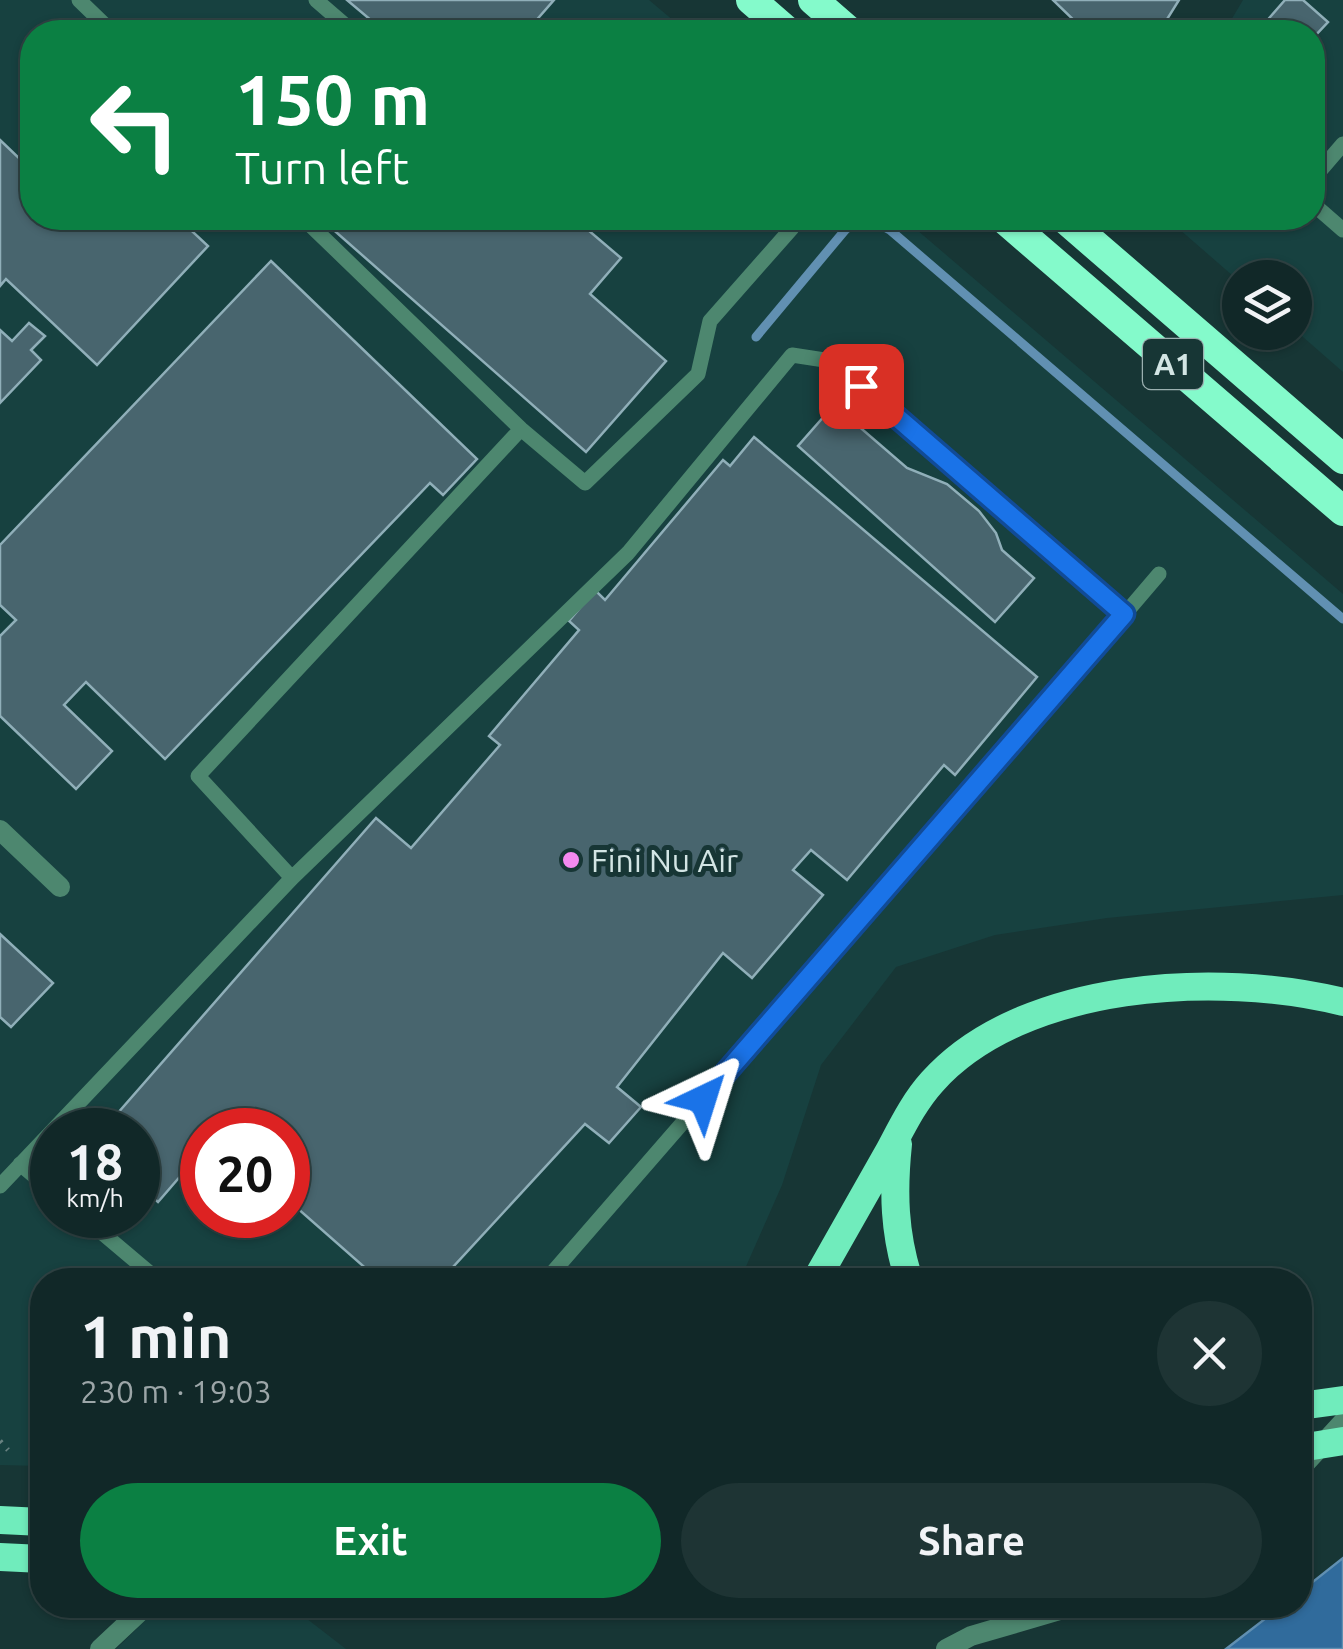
<!DOCTYPE html>
<html lang="en">
<head>
<meta charset="utf-8">
<style>
  :root { --surface:#112828; --page:#1e3434; --text:#f1f3f6; --muted:#9ca6a8; --line:#304445; --accent:#0b8043 }
  body { margin:0; font-family:Ubuntu,sans-serif; background:var(--page); color:var(--text); height:100vh; display:flex; flex-direction:column; font-size:38px; white-space:nowrap }
  * { box-sizing:border-box; margin:0 }
  p { font-size:32px; color:var(--muted) }
  .icon { flex:none; width:55px; height:55px; fill:none; stroke:currentColor; stroke-width:2; stroke-linecap:round; stroke-linejoin:round }
  .map { position:relative; flex:1; overflow:hidden }
  .details { position:absolute; left:30px; top:1268px; width:1282px; height:350px; display:flex; flex-direction:column; background:var(--surface); border-radius:40px; box-shadow:0 2px 8px #0004,0 0 0 2px var(--line) }
  .details>* { flex:none }
  .guide { position:absolute; left:20px; top:20px; width:1305px; height:210px; border-radius:40px; box-shadow:0 2px 8px #0004,0 0 0 2px var(--line); background:#0b8043; color:#fff; overflow:hidden }
  .fabs { position:absolute; left:1222px; top:260px; display:grid; gap:20px }
  .fabs a { display:grid; place-items:center; width:90px; height:90px; border-radius:50%; background:var(--surface); box-shadow:0 2px 8px #0004,0 0 0 2px var(--line); font-size:50px }
  .speed { position:absolute; left:30px; top:1108px; display:flex; gap:20px; font-size:50px; font-weight:700; text-align:center }
  .speed>* { display:grid; place-content:center; width:130px; height:130px; border-radius:50%; background:var(--surface); box-shadow:0 2px 8px #0004,0 0 0 2px var(--line); line-height:1 }
  .speed small { font-size:25px; font-weight:400 }
  .speed .limit { border:15px solid #d22; background:#fff; color:#111 }
  .pin { position:absolute; display:grid; place-items:center; width:85px; height:85px; color:#fff; margin:-42px; border-radius:20px; box-shadow:0 5px 15px #0006 }
  .me { position:absolute; width:110px; margin:-55px; rotate:41deg; stroke-linejoin:round; filter:drop-shadow(0 0 8px #0008) }
  .turn { display:flex; align-items:center; gap:35px; height:210px; padding:0 50px; font-size:45px }
  .turn .icon { width:130px; height:130px; stroke-width:2.5 }
  .turn b { display:block; font-size:70px; line-height:85px }
  .round { display:grid; place-items:center; flex:none; width:105px; height:105px; border-radius:52px; background:var(--page) }
  .overview { display:flex; align-items:center; justify-content:space-between; height:170px; padding:0 50px }
  h1 { font-size:60px; font-weight:700; line-height:75px }
  .button { display:flex; gap:20px; margin-top:auto; padding:20px 50px }
  .button a { flex:1; height:115px; border-radius:60px; background:var(--accent); color:#fff; font-size:40px; font-weight:700; line-height:115px; text-align:center }
  .button a+a { background:var(--page); color:var(--text) }
  .map>svg:first-child { display:block }
</style>
</head>
<body>
<div class="map">
<svg width="1343" height="1649" viewBox="0 0 1343 1649">
  <rect width="100%" height="100%" fill="#173635"/>
  <path fill="#174140" fill-rule="evenodd" d="M 0,0 L 649,0 L 687,32 L 32,32 L 32,218 L 903,218 L 1343,594 L 1343,895 L 1107,918 L 995,935 L 896,967 L 821,1065 L 782,1185 L 740,1280 L 42,1280 L 42,1466 L 0,1465 ZM 52,1130 L 138,1130 L 138,1215 L 52,1215 ZM 202,1130 L 288,1130 L 288,1215 L 202,1215 Z
    M 1243,0 L 1343,0 L 1343,372 L 1295,330 L 1295,278 L 1240,278 L 1240,282 L 1171,222 L 1172,218 L 1312,218 L 1312,32 L 1224,32 Z
    M 161,1605 L 289,1605 L 346,1649 L 116,1649 Z"/>
  <path fill="#306b9c" stroke="#6190b2" stroke-width="2.5" d="M 1343,1558 L 1343,1649 L 1226,1649 L 1283,1605 L 1300,1605 L 1300,1592 Z"/>
  <g fill="none" stroke-linecap="round" stroke-linejoin="round">
    <path stroke="#6190b2" stroke-width="9" d="M 756,337 L 846,229 L 868,218 L 890,230 L 1343,619"/>
  </g>
  <path fill="#48656e" stroke="#90afb9" stroke-width="2.5" d="M 347,0 L 554,0 L 526,32 L 385,32 Z
    M 1053,0 L 1179,0 L 1164,24 L 1178,32 L 1086,32 Z
    M 1285,0 L 1303,0 L 1328,22 L 1312,39 L 1312,32 L 1257,32 Z
    M 0,140 L 24,163 L 32,154 L 32,218 L 178,218 L 208,246 L 97,365 L 6,279 L 0,286 Z
    M 320,218 L 540,218 L 552,228 L 561,218 L 574,218 L 621,258 L 590,294 L 666,361 L 586,452 Z
    M 271,261 L 477,459 L 443,495 L 430,483 L 165,759 L 86,682 L 64,705 L 112,751 L 76,789 L 0,716 L 0,636 L 16,620 L 0,605 L 0,545 Z
    M 29,323 L 45,336 L 31,350 L 41,360 L 0,403 L 0,330 L 12,341 Z
    M 834,405 L 907,468 L 947,484 L 979,511 L 996,533 L 1002,550 L 1034,578 L 995,622 L 798,446 Z
    M 754,437 L 1037,677 L 955,775 L 944,765 L 847,880 L 811,850 L 793,870 L 823,895 L 752,978 L 723,953 L 617,1087 L 641,1107 L 609,1143 L 585,1124 L 441,1280 L 379,1280 L 288,1200 L 288,1130 L 202,1130 L 202,1151 L 158,1202 L 138,1185 L 138,1130 L 103,1130 L 376,818 L 411,848 L 500,745 L 489,736 L 579,630 L 569,621 L 595,590 L 605,600 L 723,460 L 730,466 Z
    M 0,934 L 53,983 L 11,1027 L 0,1017 Z"/>
  <g fill="none" stroke-linecap="round" stroke-linejoin="round">
    <path stroke="#698281" stroke-width="5" stroke-dasharray="2.5 8" stroke-linecap="butt" d="M 0,1441 L 8,1450"/>
    <path stroke="#4d876f" stroke-width="15" d="M 79,0 L 112,32
      M 316,0 L 353,32
      M 1312,180 L 1343,144
      M 1312,203 L 1343,230
      M 303,218 L 521,429 L 585,483 L 698,374 L 710,321 L 792,228 L 779,218
      M 292,878 L 198,776 L 521,429
      M 20,1164 L 52,1191
      M 0,1186 L 292,878 L 628,553 L 792,355 L 831,361 L 1124,615 L 1159,574
      M 81,1215 L 158,1280
      M 546,1280 L 1124,615"/>
    <path stroke="#4d876f" stroke-width="20" d="M 0,830 L 60,887
      M 100,1649 L 147,1605"/>
    <path stroke="#4d876f" stroke-width="20" d="M 1300,1469 L 1343,1422
      M 946,1649 L 971,1636 L 1077,1605"/>
    <path stroke="#70ecbc" stroke-width="28" d="M 898,1144 C 893,1192 894,1233 909,1280
      M 816,1280 C 840,1238 864,1196 888,1153 C 901,1129 913,1103 932,1082 C 1022,981 1219,971 1343,1002
      M 1300,1406 L 1343,1400
      M 0,1520 L 42,1522
      M 0,1557 L 42,1559"/>
    <path stroke="#84facb" stroke-width="30" d="M 751,0 L 788,32
      M 813,0 L 850,32
      M 1003,218 L 1343,511
      M 1064,218 L 1343,459"/>
    <path stroke="#70ecbc" stroke-width="28" d="M 1300,1448 L 1343,1441"/>
  </g>
  <g fill="none" stroke-linecap="round" stroke-linejoin="round">
    <defs>
      <path id="route" d="M 703,1099 L 1124,614 L 861,386"/>
    </defs>
    <use href="#route" stroke="#114b97" stroke-width="25"/>
    <use href="#route" stroke="#1a73e8" stroke-width="18"/>
  </g>
  <circle fill="#f489f0" stroke="#173635" stroke-width="4" cx="571" cy="860" r="10"/>
  <g text-anchor="middle" dominant-baseline="central" stroke-width="10" stroke-linejoin="round" paint-order="stroke">
    <rect fill="#173635" stroke="#9bb0b0" stroke-width="2.5" x="1143" y="339" width="60" height="50" rx="8"/>
    <g font-size="30" font-weight="bold" fill="#d3e5e4">
      <text x="1173" y="364">A1</text>
    </g>
    <g font-size="32" fill="#d3e5e4" stroke="#173635" text-anchor="start">
      <text x="591" y="860">Fini Nu Air</text>
    </g>
  </g>
</svg>
<div class="fabs">
<a><svg class="icon" aria-label="layers" viewBox="0 0 24 24"><path d="M12 4l9 5-9 5-9-5zM3 14l9 5 9-5"/></svg></a>
</div>
<div class="speed"><div>18<small>km/h</small></div><div class="limit">20</div></div>
<div class="pin" style="left:861px;top:386px;background:#d93025"><svg class="icon" aria-label="arrive" viewBox="0 0 24 24"><path d="M6 21V4h12l-3 4 3 4H6"/></svg></div>
<svg class="me" style="left:703px;top:1099px" viewBox="-20 -20 40 40"><path d="M0-17L14 15 0 8-14 15z" fill="#1a73e8" stroke="#fff" stroke-width="4"/></svg>
<div class="guide">
<div class="turn"><svg class="icon" aria-label="left" viewBox="0 0 24 24"><path d="M17 20v-9H6M10 6l-5 5 5 5"/></svg><div><b>150 m</b>Turn left</div></div>
</div>
<section class="details">
<div class="overview"><div><h1>1 min</h1><p>230 m · 19:03</p></div><a class="round"><svg class="icon" aria-label="close" viewBox="0 0 24 24"><path d="M6 6l12 12M18 6L6 18"/></svg></a></div>
<div class="button"><a>Exit</a><a>Share</a></div>
</section>
</div>
</body>
</html>
